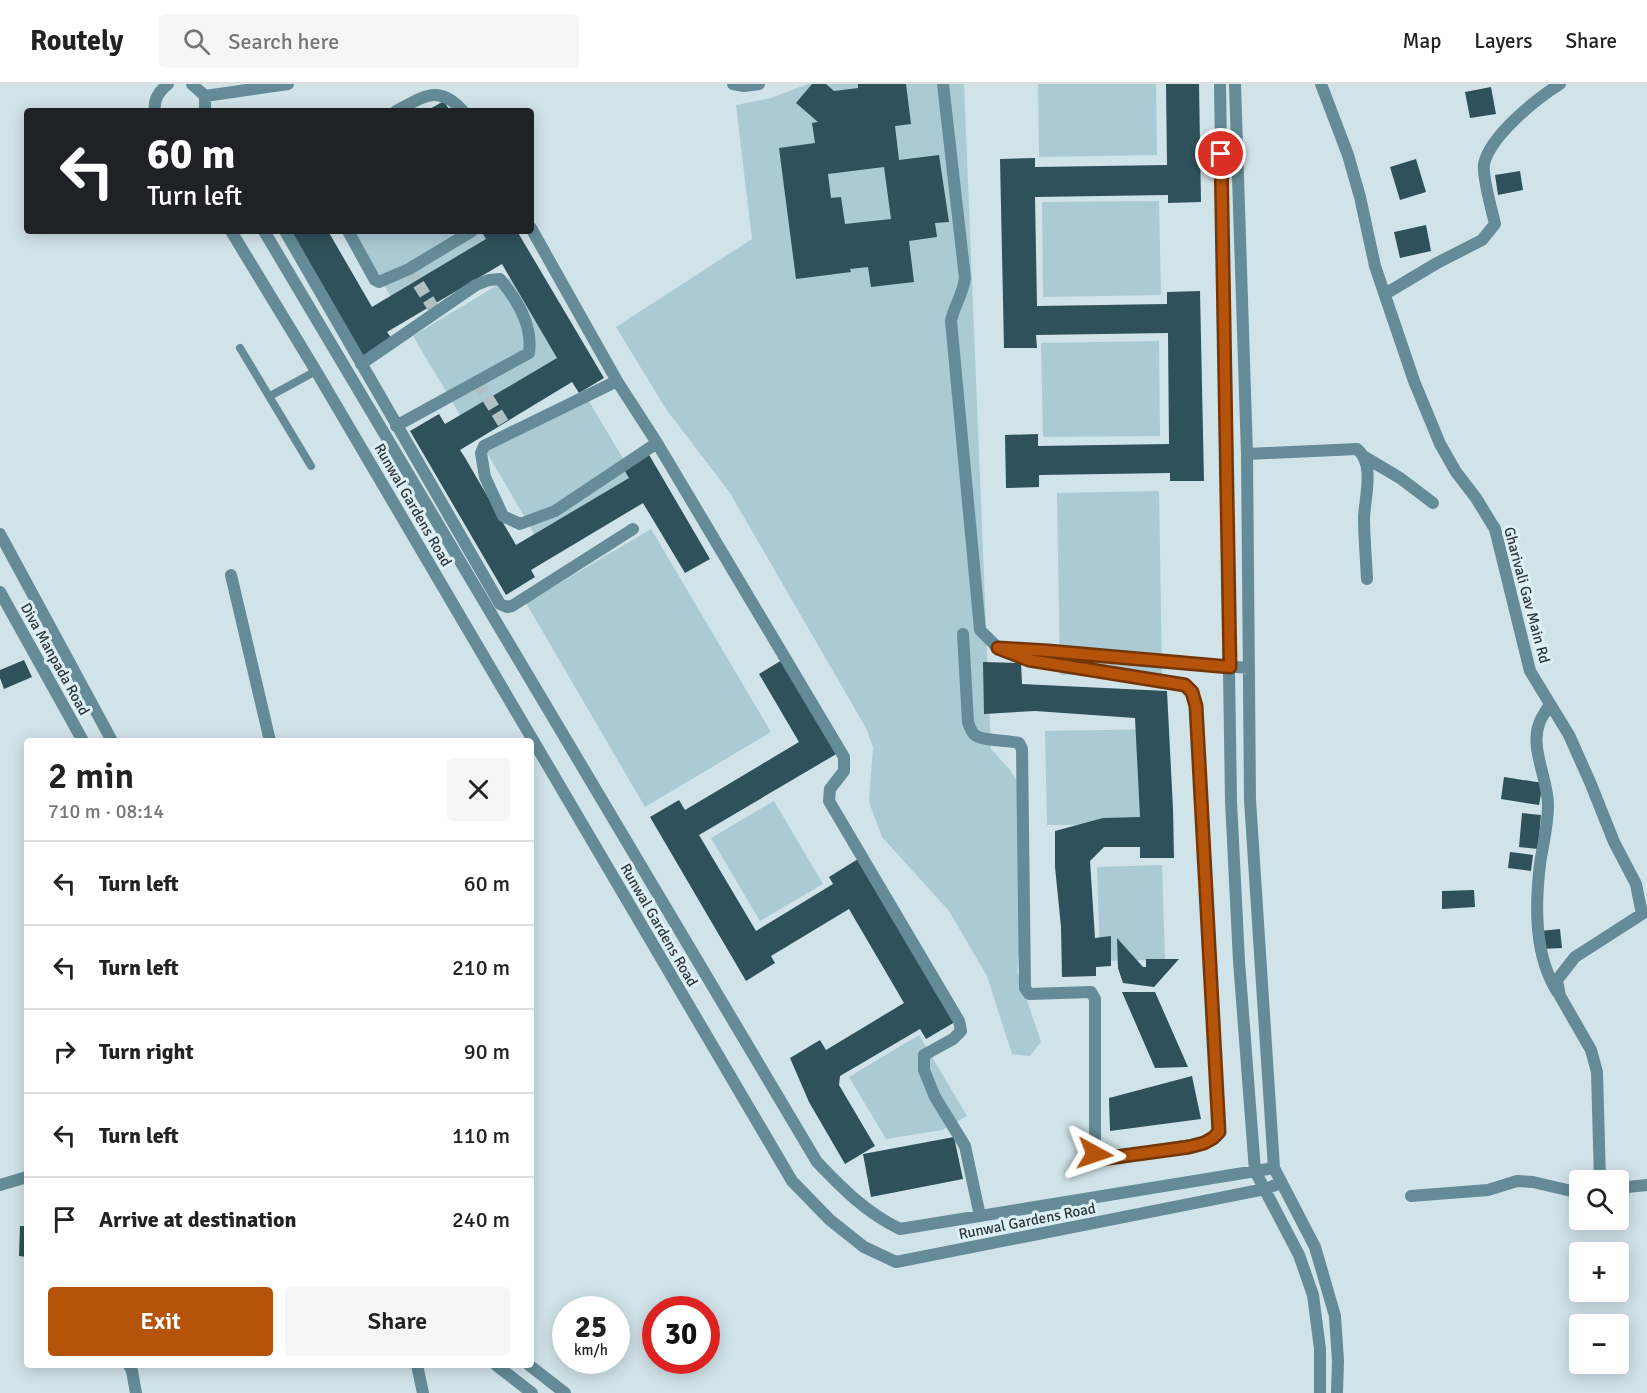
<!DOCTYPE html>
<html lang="en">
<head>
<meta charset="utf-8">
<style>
  :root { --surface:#fff; --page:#f6f6f6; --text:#222; --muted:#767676; --line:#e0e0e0; --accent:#b45309 }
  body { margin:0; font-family:Signika,sans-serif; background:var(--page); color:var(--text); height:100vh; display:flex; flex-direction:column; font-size:22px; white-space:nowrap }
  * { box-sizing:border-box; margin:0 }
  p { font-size:20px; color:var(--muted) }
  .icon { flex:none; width:33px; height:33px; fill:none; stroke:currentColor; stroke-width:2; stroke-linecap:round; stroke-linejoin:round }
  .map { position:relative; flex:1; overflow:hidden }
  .drawer { position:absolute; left:24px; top:654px; width:510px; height:630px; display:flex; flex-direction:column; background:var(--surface); border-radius:6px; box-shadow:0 3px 15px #0003 }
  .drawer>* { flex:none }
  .hud { position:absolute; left:24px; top:24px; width:510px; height:126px; border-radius:6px; box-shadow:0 3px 15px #0003; background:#202124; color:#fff; overflow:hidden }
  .controls { position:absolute; left:1569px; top:1086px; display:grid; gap:12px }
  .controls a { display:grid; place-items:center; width:60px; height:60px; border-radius:6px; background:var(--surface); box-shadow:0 3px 15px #0003; font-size:30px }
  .speed { position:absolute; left:552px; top:1212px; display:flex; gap:12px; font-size:30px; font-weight:700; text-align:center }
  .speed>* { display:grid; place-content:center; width:78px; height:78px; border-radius:50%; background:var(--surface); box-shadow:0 3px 15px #0003; line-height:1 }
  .speed small { font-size:15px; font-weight:400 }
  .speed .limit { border:9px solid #d22; background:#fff; color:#111 }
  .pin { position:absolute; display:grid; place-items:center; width:51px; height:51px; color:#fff; margin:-26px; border:3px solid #fff; border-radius:50%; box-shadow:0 2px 6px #0007 }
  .me { position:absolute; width:66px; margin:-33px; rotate:95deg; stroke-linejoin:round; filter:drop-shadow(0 0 4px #0008) }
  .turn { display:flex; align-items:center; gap:21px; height:126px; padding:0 24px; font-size:27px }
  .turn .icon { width:78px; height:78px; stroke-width:2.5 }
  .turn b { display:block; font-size:42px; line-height:51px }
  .round { display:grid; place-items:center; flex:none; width:63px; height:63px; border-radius:6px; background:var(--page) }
  .head { display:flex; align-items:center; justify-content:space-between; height:102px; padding:0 24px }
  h1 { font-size:36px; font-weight:600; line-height:45px }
  .primary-button { display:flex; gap:12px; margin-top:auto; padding:12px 24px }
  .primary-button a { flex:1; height:69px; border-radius:6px; background:var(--accent); color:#fff; font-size:24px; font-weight:600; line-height:69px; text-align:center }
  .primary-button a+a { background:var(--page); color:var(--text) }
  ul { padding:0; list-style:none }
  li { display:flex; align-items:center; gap:18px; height:84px; padding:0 24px; border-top:2px solid var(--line) }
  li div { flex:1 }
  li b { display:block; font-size:22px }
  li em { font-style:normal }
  header { display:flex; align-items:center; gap:36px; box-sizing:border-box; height:84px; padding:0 30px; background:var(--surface); border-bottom:2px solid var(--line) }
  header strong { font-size:28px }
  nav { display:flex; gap:33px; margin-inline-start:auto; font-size:21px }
  .search { width:420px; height:54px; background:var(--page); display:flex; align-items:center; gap:15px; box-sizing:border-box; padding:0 21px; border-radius:6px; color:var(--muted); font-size:22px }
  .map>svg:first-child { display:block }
</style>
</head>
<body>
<header>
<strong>Routely</strong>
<div class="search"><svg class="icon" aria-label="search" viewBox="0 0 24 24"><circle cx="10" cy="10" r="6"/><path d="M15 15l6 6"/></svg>Search here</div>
<nav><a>Map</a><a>Layers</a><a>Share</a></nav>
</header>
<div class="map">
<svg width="1647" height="1309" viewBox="0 0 1647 1309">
  <rect width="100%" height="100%" fill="#d0e3e9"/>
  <path fill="#aacad4" d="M 808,0 L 964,0 L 991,665 L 1011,687 L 1021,705 L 1026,813 L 1017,887 L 1041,958 L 1030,972 L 1012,970 L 987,892 L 949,827 L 882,753 L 869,718 L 873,663 L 866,644 L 730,409 L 666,325 L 616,243 L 752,155 L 736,21 L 771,14 Z
    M 1038,0 L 1156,0 L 1157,71 L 1039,73 Z
    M 1159,117 L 1161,211 L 1043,213 L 1042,118 Z
    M 352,147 L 485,147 L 490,154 L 391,213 Z
    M 511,193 L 561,277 L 463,336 L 413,252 Z
    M 1159,257 L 1160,352 L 1043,353 L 1041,259 Z
    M 584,309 L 634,393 L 535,451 L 486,367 Z
    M 1159,407 L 1162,590 L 1060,591 L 1057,409 Z
    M 651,445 L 771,648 L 645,723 L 526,519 Z
    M 1163,645 L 1164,740 L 1047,741 L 1045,647 Z
    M 774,717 L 823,800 L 760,837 L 711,754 Z
    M 1162,781 L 1165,876 L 1100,877 L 1097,783 Z
    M 919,951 L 967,1032 L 942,1046 L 886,1055 L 849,993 Z"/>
  <path fill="#2f515b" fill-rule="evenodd" d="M 812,0 L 826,0 L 834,7 L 858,4 L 858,0 L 906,0 L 911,40 L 895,42 L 899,76 L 939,71 L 949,138 L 935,139 L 937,153 L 909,157 L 914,198 L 871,203 L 868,183 L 850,185 L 851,188 L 796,195 L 779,64 L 815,59 L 812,39 L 818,38 L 796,19 ZM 884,83 L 891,135 L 845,140 L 841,113 L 831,114 L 828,90 Z
    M 1166,0 L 1199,0 L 1201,118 L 1168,119 L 1168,111 L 1035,113 L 1037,222 L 1167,220 L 1167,208 L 1200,207 L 1204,397 L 1170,397 L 1170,389 L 1039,391 L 1039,403 L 1006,404 L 1005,351 L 1038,350 L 1038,362 L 1169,360 L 1168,249 L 1036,251 L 1037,264 L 1004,264 L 1000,75 L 1035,74 L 1035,83 L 1167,81 Z
    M 1491,3 L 1496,30 L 1470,34 L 1465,8 Z
    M 444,17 L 450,27 L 426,27 Z
    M 1416,75 L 1426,108 L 1400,116 L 1390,83 Z
    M 1520,87 L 1523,106 L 1498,111 L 1495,91 Z
    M 1426,141 L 1431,167 L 1400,174 L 1394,148 Z
    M 289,147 L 328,147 L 372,223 L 486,155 L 481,147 L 517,147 L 604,294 L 579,309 L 572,298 L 460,366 L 464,372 L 516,461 L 629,394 L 623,384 L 648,369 L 710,475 L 685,489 L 643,419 L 531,486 L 535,493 L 506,511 L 410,347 L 439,330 L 445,340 L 557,274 L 502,180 L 387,248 L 392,255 L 363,272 Z
    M 24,576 L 32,593 L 4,605 L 0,594 L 0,586 Z
    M 782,576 L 838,669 L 699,751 L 756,847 L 833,800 L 829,793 L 858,775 L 955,938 L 926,955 L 920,945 L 840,992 L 839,1001 L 875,1062 L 845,1080 L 809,1018 L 790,974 L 820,956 L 826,966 L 904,919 L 849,825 L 771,872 L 775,879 L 746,897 L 650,733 L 679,716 L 685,726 L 799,658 L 759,590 Z
    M 983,578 L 1021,579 L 1022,600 L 1167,607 L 1173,725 L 1174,774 L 1140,774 L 1140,763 L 1104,763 L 1090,777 L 1095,854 L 1111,852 L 1111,882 L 1096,883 L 1096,892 L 1062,893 L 1061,843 L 1055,783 L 1055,747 L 1103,734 L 1140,733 L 1135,634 L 1035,627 L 984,630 Z
    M 1504,693 L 1543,699 L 1539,721 L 1501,715 Z
    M 1522,729 L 1541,731 L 1538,765 L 1519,763 Z
    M 1510,768 L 1533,771 L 1531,787 L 1508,784 Z
    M 1474,806 L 1475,823 L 1442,825 L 1442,807 Z
    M 1560,845 L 1562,864 L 1542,865 L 1540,847 Z
    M 1117,854 L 1143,883 L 1146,883 L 1146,875 L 1179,875 L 1154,903 L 1123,899 L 1118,884 Z
    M 1122,908 L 1155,908 L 1188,983 L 1155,984 Z
    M 1192,992 L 1201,1035 L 1110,1047 L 1109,1014 Z
    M 954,1053 L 963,1095 L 871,1113 L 863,1070 Z
    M 20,1142 L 27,1142 L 27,1173 L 19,1172 Z"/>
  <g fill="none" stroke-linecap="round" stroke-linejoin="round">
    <path stroke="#b0c1c6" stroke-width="12" stroke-dasharray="12 6" stroke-linecap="butt" d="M 409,185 L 436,228
      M 478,298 L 510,350"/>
    <path stroke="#648b97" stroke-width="8" d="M 240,264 L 311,382
      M 270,312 L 316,287"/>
    <path stroke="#648b97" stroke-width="12" d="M 192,0 L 205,12 L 205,27
      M 733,0 L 744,2 L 759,0
      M 943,0 L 965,194 C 963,210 954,222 951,237 L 980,546 L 998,564 L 1029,576 L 1185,601 L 1192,608 L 1196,622 L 1219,1048 L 1213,1054 L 1204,1059 L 1101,1075 L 1095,1070 L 1095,915 L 1091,908 L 1029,910 L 1025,904 L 1022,665 L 1019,659 C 1008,656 982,657 975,651 C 971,648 970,643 968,638 L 963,550
      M 1220,0 L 1231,717 L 1239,877 L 1255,1087 L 1299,1171 L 1313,1211 L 1320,1265 L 1320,1309
      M 1235,0 L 1247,370 L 1250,716 L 1274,1084 L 1315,1163 L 1335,1232 L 1338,1277 L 1337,1309
      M 1321,0 L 1348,71 L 1360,113 L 1375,182 L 1414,297 L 1440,360 L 1456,388 L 1476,414 L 1495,445 L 1530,587 L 1569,651 L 1590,698 L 1614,758 L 1636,800 L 1642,830 L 1575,873 L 1557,896 L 1560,912 L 1591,966 L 1597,988 L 1600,1096
      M 205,12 L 288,0
      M 155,27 C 153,15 159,7 168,0
      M 396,27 C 425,12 439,0 463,27
      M 531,144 L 617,297 L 657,359 L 844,673 L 844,687 L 830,705 L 829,717 L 959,937 L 961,947 L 953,955 L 924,971 L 924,986 L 935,1013 L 965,1062 L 980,1132
      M 231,147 L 316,287 L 792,1097 L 830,1136 L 864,1163 L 896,1178 L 1265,1105 L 1281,1099
      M 264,147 L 817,1078 C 842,1104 866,1129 900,1145 L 1274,1084
      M 285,147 L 500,520 L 507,523 L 512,522 L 633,445
      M 348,147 L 375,196 L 379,198 L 409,185 L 472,147
      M 1385,210 L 1437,179 L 1482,156 L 1495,140 C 1492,127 1482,92 1484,80 C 1490,52 1536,15 1560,0
      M 361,280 L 476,201 L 489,196 L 500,195 C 517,216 533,241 529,269 L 396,342
      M 617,297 L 484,362 L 481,369 L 485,393 L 503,432 L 520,440 L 555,427 L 657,359
      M 1247,370 L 1357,365 C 1375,379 1365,413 1364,433 C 1364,453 1366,474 1367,495
      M 1363,372 L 1400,394 L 1433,419
      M 231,491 L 270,657
      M 1012,565 L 1249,584
      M 1550,620 C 1547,626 1541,633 1539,640 C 1530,665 1548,695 1548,721 C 1548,741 1543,760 1540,780 C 1535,822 1534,872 1558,909
      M 0,1101 L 27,1093
      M 1618,1104 L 1647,1101
      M 1411,1112 L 1488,1106 L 1517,1097 L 1533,1098 L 1580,1109
      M 129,1281 L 132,1287 L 136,1309"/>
    <path stroke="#648b97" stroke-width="12" d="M 0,450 L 112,657
      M 0,508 L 83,657
      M 417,1281 L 423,1309
      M 496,1281 L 532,1309
      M 529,1281 L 565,1309"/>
  </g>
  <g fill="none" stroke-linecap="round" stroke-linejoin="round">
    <defs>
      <path id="route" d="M 1095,1070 L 1101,1075 L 1189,1063 L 1204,1059 L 1213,1054 L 1219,1048 L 1196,622 L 1192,608 L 1185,601 L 1029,576 L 998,564 L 1048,567 L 1230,583 L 1221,70"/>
    </defs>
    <use href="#route" stroke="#753606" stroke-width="15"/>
    <use href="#route" stroke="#b45309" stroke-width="10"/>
  </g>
  <g text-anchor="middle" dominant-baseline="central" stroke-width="6" stroke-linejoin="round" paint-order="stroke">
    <g font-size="15" fill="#303739" stroke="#ddf0f6">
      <text transform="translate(413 421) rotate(60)">Runwal Gardens Road</text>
      <text transform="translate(1527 511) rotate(75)">Gharivali Gav Main Rd</text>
      <text transform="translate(55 575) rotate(61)">Diva Manpada Road</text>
      <text transform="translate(659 841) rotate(60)">Runwal Gardens Road</text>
      <text transform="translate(1027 1137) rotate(-11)">Runwal Gardens Road</text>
    </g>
  </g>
</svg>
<div class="controls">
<a><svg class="icon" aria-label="search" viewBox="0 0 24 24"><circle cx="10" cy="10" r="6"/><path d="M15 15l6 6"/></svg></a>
<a>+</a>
<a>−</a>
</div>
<div class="speed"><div>25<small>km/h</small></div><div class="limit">30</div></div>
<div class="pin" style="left:1221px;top:70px;background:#d93025"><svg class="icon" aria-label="arrive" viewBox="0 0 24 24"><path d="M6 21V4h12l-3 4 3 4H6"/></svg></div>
<svg class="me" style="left:1095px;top:1070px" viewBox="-20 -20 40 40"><path d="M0-17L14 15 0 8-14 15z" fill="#b45309" stroke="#fff" stroke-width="4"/></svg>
<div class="hud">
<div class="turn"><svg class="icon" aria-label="left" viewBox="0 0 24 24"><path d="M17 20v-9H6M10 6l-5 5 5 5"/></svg><div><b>60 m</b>Turn left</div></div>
</div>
<section class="drawer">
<div class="head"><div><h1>2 min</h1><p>710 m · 08:14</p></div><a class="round"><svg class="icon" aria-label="close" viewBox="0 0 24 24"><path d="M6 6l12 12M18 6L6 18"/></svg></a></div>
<ul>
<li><svg class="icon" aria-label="left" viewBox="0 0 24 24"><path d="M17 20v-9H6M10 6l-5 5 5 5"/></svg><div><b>Turn left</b></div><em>60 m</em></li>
<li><svg class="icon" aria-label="left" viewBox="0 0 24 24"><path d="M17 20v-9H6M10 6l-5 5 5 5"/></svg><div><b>Turn left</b></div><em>210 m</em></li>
<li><svg class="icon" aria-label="right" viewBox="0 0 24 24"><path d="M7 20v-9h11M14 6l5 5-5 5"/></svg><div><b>Turn right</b></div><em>90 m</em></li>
<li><svg class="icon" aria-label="left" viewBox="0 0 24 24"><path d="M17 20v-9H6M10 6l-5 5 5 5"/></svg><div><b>Turn left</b></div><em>110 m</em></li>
<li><svg class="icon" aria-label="arrive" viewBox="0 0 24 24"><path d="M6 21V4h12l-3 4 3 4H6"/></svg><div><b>Arrive at destination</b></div><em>240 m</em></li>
</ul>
<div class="primary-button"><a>Exit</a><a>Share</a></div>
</section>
</div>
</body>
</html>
